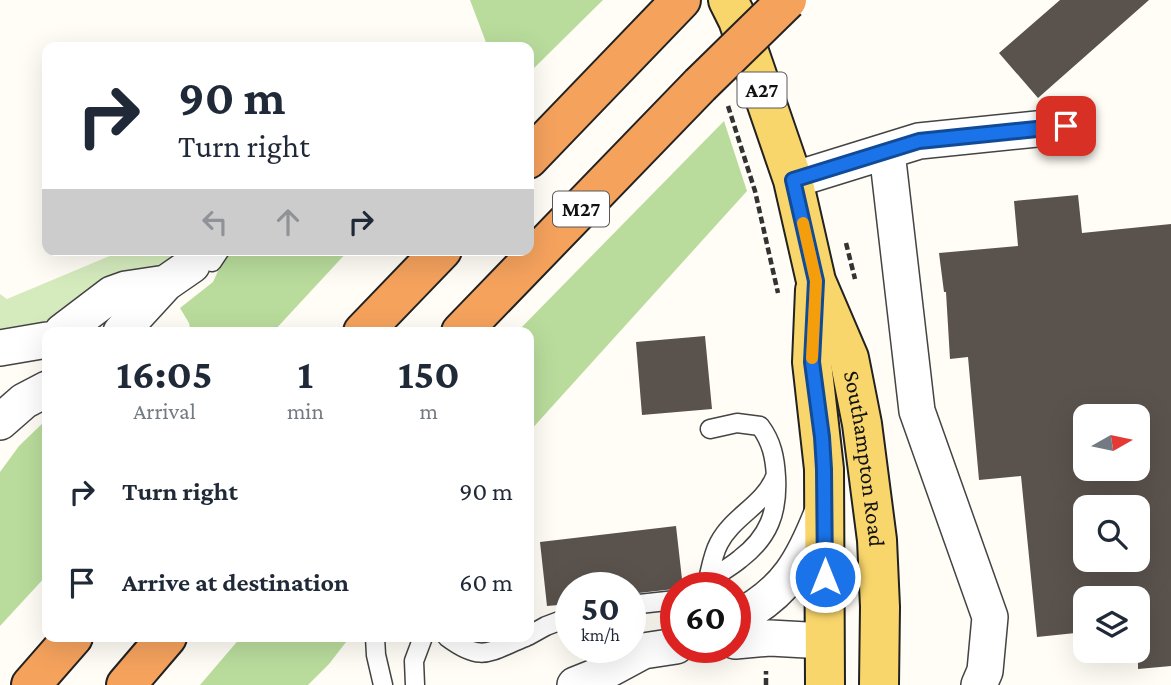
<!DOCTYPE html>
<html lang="en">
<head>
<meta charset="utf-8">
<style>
  :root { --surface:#fff; --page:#f6f6f7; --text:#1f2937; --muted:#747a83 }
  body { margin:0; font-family:"Crimson Pro",serif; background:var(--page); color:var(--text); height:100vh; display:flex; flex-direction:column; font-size:26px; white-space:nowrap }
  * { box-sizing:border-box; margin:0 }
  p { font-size:23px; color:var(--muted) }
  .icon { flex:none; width:38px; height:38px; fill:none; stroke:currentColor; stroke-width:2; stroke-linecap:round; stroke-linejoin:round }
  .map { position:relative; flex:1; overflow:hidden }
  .drawer { position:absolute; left:42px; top:327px; width:492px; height:315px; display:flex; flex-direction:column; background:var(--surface); border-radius:14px; box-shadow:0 7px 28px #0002 }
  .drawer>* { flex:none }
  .guide { position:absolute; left:42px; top:42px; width:492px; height:214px; border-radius:14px; box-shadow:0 7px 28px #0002; background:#fff; color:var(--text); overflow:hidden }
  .needle { width:46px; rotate:81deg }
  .fabs { position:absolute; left:1073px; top:404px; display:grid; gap:14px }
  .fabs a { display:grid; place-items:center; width:77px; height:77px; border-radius:14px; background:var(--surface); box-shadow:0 7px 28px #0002; font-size:35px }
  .speed { position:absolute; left:555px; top:572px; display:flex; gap:14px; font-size:35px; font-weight:700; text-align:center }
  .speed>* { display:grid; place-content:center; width:91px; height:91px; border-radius:50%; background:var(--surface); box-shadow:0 7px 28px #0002; line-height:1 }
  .speed small { font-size:18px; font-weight:400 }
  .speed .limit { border:10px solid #d22; background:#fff; color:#111 }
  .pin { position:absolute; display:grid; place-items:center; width:60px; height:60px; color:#fff; margin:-30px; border-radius:14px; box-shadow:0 4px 10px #0006 }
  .me { position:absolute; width:77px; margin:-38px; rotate:0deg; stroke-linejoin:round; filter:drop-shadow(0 0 5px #0008) }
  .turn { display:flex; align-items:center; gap:24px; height:147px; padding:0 21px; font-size:32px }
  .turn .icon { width:91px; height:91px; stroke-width:2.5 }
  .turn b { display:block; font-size:49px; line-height:60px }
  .lanes { display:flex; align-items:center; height:66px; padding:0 21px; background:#0003; justify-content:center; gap:35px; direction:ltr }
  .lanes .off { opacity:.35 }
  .eta { display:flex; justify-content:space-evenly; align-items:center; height:119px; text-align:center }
  .eta b { font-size:42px; font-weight:700; line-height:49px }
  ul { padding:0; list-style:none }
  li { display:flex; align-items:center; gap:21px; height:91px; padding:0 21px }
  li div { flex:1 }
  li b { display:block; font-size:26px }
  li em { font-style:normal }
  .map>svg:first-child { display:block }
</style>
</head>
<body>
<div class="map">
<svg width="1171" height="685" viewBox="0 0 1171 685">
  <rect width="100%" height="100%" fill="#fffdf5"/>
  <path fill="#d5ebbd" d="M 124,250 L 177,250 L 174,260 L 50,328 L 0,334 L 0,294 L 7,299 Z"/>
  <path fill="#b9dc9c" d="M 470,0 L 603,0 L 529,73 L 528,47 L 482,47 L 487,45 Z
    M 724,121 L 747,191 L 529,432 L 528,332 L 517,332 Z
    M 228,250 L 349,250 L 273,332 L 191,332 L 189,323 L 180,308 L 213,282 Z
    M 47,419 L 47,575 L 0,626 L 0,472 L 19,446 Z
    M 241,637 L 350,637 L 329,664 L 308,685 L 200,685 Z"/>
  <path fill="#5a524d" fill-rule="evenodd" d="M 1060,0 L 1149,0 L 1038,98 L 999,53 Z
    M 1078,195 L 1082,233 L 1171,224 L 1171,666 L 1138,669 L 1138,598 L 1085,598 L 1085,632 L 1037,637 L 1021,476 L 979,480 L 968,357 L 950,359 L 946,292 L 944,292 L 939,253 L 1018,246 L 1014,201 ZM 1085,416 L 1138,416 L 1138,469 L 1085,469 ZM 1085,508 L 1138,508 L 1138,560 L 1085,560 Z
    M 705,336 L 712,409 L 642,415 L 636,342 Z
    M 676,526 L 683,588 L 630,594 L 630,588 L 570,588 L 570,604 L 547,606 L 540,542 Z"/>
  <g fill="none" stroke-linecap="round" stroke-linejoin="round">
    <defs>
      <path id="service" d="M 212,262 L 220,250
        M 708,580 C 711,567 713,554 719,543 C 733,516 764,505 775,477
        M 700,588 C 712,576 727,570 740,559 C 769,537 778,512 776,477 C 775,458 772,442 760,426 L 737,423 L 710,429
        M 630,605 L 676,600
        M 528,636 L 546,626 L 570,617
        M 375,637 L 376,655 L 383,685
        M 447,637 C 482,663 488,652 526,637
        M 415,685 L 414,661 L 423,637"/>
      <path id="minor" d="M 887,152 L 917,411 L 990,617 L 985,671 L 979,685
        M 793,180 L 919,141 L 1066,126
        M 62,332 L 112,294 L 126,289 L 166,283
        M 121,332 L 166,283 L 192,265
        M 0,348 L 47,340
        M 0,422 L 24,401 L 47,389
        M 735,619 C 787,593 804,560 824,508
        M 735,641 L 770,638 L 825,641
        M 575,685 L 595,677 L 643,651 L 676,646"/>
      <g id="primary">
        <path id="s1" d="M 728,0 L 738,20 L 793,180 L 816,281 L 849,358 L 862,424 L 877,540 L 880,607 L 879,685"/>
        <path d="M 815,290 L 812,362 L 824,469 L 825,685"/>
      </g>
      <path id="motorway" d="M 528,159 L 681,0
        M 363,332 L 442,250
        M 461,332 L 700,85
        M 31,685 L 73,637
        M 126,685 L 167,637"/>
    </defs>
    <use href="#service" stroke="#444" stroke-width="21"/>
    <use href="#minor" stroke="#444" stroke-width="38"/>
    <use href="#primary" stroke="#222" stroke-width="42"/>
    <use href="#motorway" stroke="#222" stroke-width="42"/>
    <path stroke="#333" stroke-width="4.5" stroke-dasharray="7 3.5" stroke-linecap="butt" d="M 728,106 L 755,191 L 778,293
      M 846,243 L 855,279
      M 766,685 L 766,671"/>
    <use href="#service" stroke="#fff" stroke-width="18"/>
    <use href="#minor" stroke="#fff" stroke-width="35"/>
    <use href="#primary" stroke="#f9d66b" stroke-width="38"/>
    <use href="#motorway" stroke="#f5a25d" stroke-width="38"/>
    <defs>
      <path id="motorway-bridge" d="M 700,85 L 787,0"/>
    </defs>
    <use href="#motorway-bridge" stroke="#222" stroke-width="42" stroke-linecap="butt"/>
    <use href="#motorway-bridge" stroke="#f5a25d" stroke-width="38"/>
  </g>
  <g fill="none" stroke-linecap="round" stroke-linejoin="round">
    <defs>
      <path id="route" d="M 825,577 L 824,469 L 822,437 L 812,362 L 816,281 L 793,180 L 919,141 L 1066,126"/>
    </defs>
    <use href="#route" stroke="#114b97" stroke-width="18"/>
    <use href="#route" stroke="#1a73e8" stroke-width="12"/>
    <path stroke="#f59e0b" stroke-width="12" d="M 803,223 L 816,281 L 812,358"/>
  </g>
  <g text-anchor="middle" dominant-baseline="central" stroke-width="7" stroke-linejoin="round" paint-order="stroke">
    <g fill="#fff" stroke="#585858" stroke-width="2">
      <rect x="737.5" y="72.5" width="49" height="35" rx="5"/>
      <rect x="553" y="191.5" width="56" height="35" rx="5"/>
    </g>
    <g font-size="21" font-weight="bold" fill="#111">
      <text x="762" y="90">A27</text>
      <text x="581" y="209">M27</text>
    </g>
    <g font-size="23" fill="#111" stroke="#fff">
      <text stroke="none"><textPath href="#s1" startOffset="481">Southampton Road</textPath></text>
    </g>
  </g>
</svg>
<div class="fabs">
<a><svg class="needle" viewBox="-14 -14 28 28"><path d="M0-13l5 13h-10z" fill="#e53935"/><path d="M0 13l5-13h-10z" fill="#747a83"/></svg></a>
<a><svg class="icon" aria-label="search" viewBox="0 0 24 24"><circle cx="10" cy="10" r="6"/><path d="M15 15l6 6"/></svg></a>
<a><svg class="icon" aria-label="layers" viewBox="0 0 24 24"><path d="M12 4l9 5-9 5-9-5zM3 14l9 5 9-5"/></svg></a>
</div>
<div class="speed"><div>50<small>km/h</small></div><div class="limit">60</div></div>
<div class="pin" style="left:1066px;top:126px;background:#d93025"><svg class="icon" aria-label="arrive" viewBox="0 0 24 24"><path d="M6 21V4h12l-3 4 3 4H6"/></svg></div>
<svg class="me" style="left:825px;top:577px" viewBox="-20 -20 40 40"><circle r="17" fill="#1a73e8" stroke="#fff" stroke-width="3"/><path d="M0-11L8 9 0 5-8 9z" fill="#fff"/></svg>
<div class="guide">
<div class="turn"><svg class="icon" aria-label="right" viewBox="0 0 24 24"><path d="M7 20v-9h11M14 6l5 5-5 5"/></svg><div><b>90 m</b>Turn right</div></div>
<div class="lanes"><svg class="icon off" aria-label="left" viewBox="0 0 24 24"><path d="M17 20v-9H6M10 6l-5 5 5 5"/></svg><svg class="icon off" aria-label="ahead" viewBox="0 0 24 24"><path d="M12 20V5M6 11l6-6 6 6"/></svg><svg class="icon" aria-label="right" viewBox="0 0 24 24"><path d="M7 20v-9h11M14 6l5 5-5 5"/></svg></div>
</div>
<section class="drawer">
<div class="eta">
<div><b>16:05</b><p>Arrival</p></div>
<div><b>1</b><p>min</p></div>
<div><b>150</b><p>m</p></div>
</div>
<ul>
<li><svg class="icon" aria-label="right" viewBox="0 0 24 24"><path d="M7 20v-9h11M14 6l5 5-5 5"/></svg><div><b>Turn right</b></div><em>90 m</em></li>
<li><svg class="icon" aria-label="arrive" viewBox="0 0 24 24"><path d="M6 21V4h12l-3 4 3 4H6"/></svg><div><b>Arrive at destination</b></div><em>60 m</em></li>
</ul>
</section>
</div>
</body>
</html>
